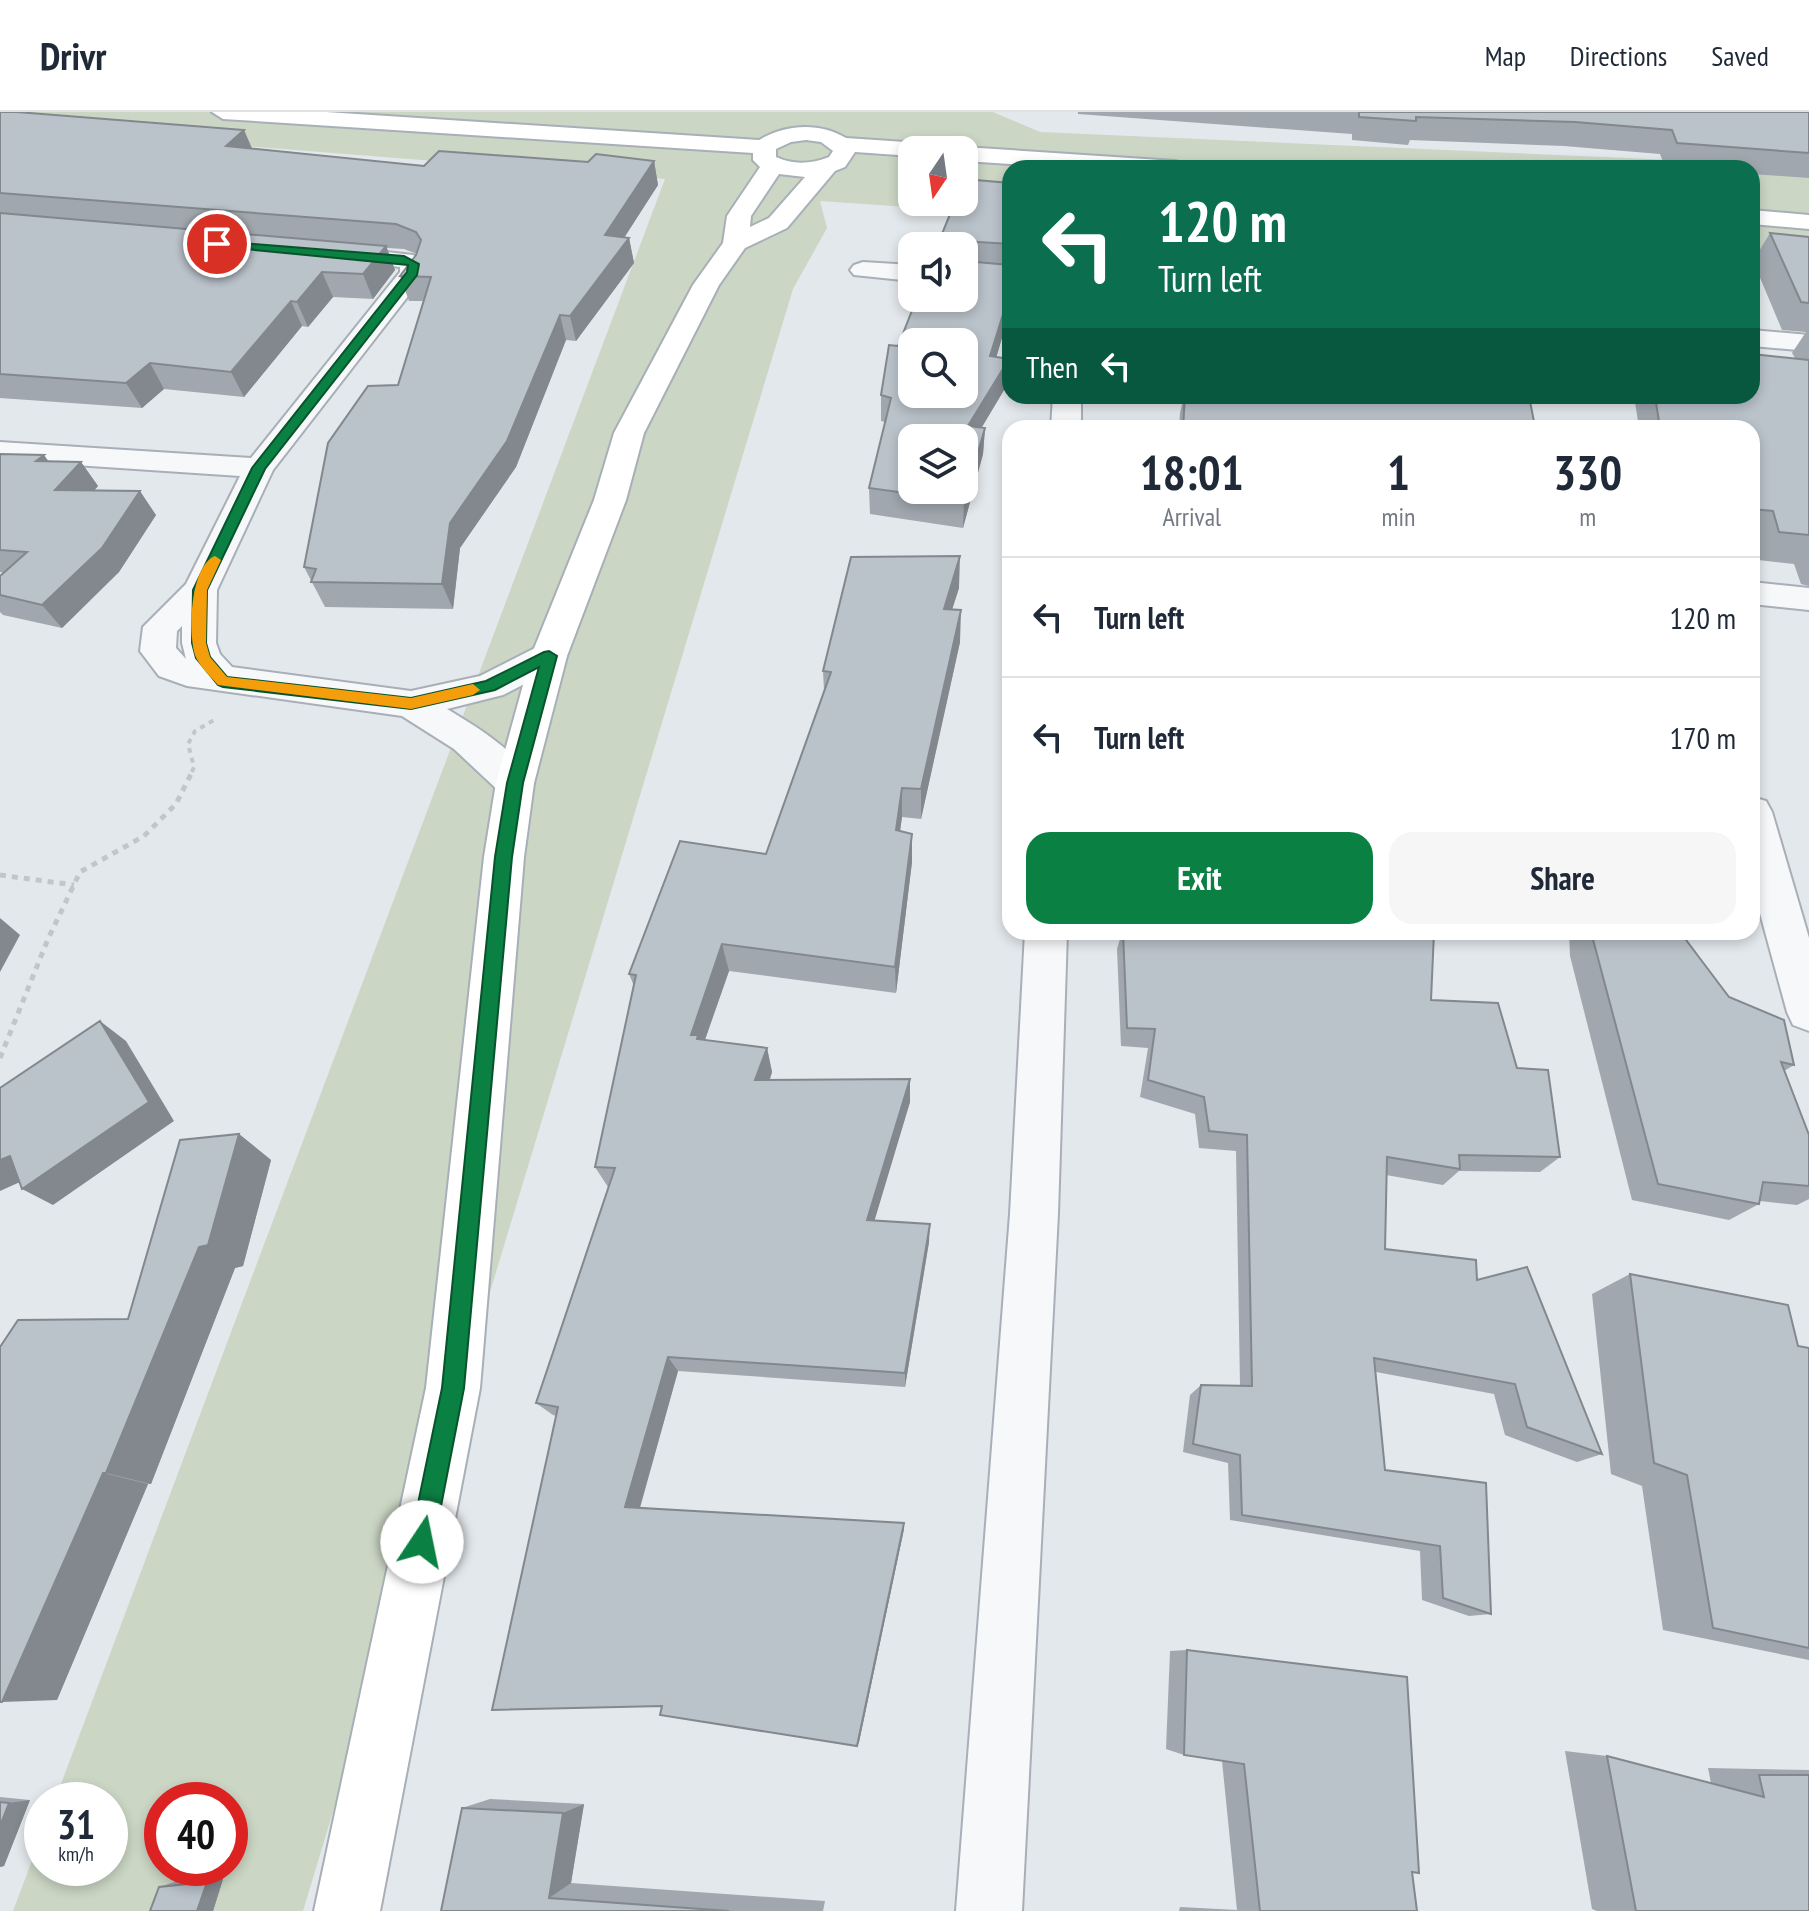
<!DOCTYPE html>
<html lang="en">
<head>
<meta charset="utf-8">
<style>
  :root { --surface:#fff; --page:#f6f6f7; --text:#1f2937; --muted:#747a83; --line:#e0e1e3; --accent:#0b8043 }
  body { margin:0; font-family:"PT Sans Narrow",sans-serif; background:var(--page); color:var(--text); height:100vh; display:flex; flex-direction:column; font-size:30px; white-space:nowrap }
  * { box-sizing:border-box; margin:0 }
  p { font-size:26px; color:var(--muted) }
  .icon { flex:none; width:44px; height:44px; fill:none; stroke:currentColor; stroke-width:2; stroke-linecap:round; stroke-linejoin:round }
  .map { position:relative; flex:1; overflow:hidden }
  .panel { position:absolute; left:1002px; top:308px; width:758px; height:520px; display:flex; flex-direction:column; background:var(--surface); border-radius:24px; box-shadow:0 4px 12px #0003 }
  .panel>* { flex:none }
  .banner { position:absolute; left:1002px; top:48px; width:758px; height:244px; border-radius:24px; box-shadow:0 4px 12px #0003; background:#0b6e4f; color:#fff; overflow:hidden }
  .needle { width:52px; rotate:193deg }
  .tools { position:absolute; left:898px; top:24px; display:grid; gap:16px }
  .tools a { display:grid; place-items:center; width:80px; height:80px; border-radius:16px; background:var(--surface); box-shadow:0 4px 12px #0003; font-size:40px }
  .speed { position:absolute; left:24px; top:1670px; display:flex; gap:16px; font-size:40px; font-weight:700; text-align:center }
  .speed>* { display:grid; place-content:center; width:104px; height:104px; border-radius:50%; background:var(--surface); box-shadow:0 4px 12px #0003; line-height:1 }
  .speed small { font-size:20px; font-weight:400 }
  .speed .limit { border:12px solid #d22; background:#fff; color:#111 }
  .pin { position:absolute; display:grid; place-items:center; width:68px; height:68px; color:#fff; margin:-34px; border:4px solid #fff; border-radius:50%; box-shadow:0 2px 8px #0007 }
  .me { position:absolute; width:88px; margin:-44px; rotate:11deg; stroke-linejoin:round; filter:drop-shadow(0 0 6px #0008) }
  .turn { display:flex; align-items:center; gap:28px; height:168px; padding:0 24px; font-size:36px }
  .turn .icon { width:104px; height:104px; stroke-width:2.5 }
  .turn b { display:block; font-size:56px; line-height:68px }
  .then { display:flex; align-items:center; height:76px; padding:0 24px; background:#0003; gap:16px; font-size:30px }
  .eta { display:flex; justify-content:space-evenly; align-items:center; height:136px; text-align:center }
  .eta b { font-size:48px; font-weight:800; line-height:56px }
  .button { display:flex; gap:16px; margin-top:auto; padding:16px 24px }
  .button a { flex:1; height:92px; border-radius:24px; background:var(--accent); color:#fff; font-size:32px; font-weight:800; line-height:92px; text-align:center }
  .button a+a { background:var(--page); color:var(--text) }
  ul { padding:0; list-style:none }
  li { display:flex; align-items:center; gap:24px; height:120px; padding:0 24px; border-top:2px solid var(--line) }
  li div { flex:1 }
  li b { display:block; font-size:30px }
  li em { font-style:normal }
  header { display:flex; align-items:center; gap:48px; box-sizing:border-box; height:112px; padding:0 40px; background:var(--surface); border-bottom:2px solid var(--line) }
  header strong { font-size:38px }
  nav { display:flex; gap:44px; margin-inline-start:auto; font-size:28px }
  .map>svg:first-child { display:block }
</style>
</head>
<body>
<header>
<strong>Drivr</strong>
<nav><a>Map</a><a>Directions</a><a>Saved</a></nav>
</header>
<div class="map">
<svg width="1809" height="1799" viewBox="0 0 1809 1799">
  <rect width="100%" height="100%" fill="#e3e8ec"/>
  <path fill="#cbd6c4" fill-rule="evenodd" d="M 0,0 L 993,0 L 1040,20 L 1809,54 L 1809,158 L 1752,154 L 1752,56 L 1010,56 L 1010,102 L 820,89 L 827,116 L 793,177 L 303,1799 L 13,1799 L 42,1722 L 42,1756 L 110,1756 L 110,1688 L 55,1688 L 665,67 L 0,15 ZM 912,38 L 964,38 L 964,90 L 912,90 ZM 162,1688 L 230,1688 L 230,1756 L 162,1756 Z"/>
  <g fill="none" stroke-linecap="round" stroke-linejoin="round">
    <defs>
      <path id="street" d="M 333,134 L 413,143 L 427,152 L 426,161 L 273,358 L 217,478 L 216,531 L 220,542 L 232,555 L 411,579 L 480,564 L 537,535 L 549,532 L 561,535 L 567,544 L 561,553 L 503,583 L 447,597 C 477,615 517,639 534,671 L 529,681 L 515,685 L 501,681 L 454,637 L 402,604 L 187,574 L 159,564 L 140,539 L 143,515 L 186,472 L 240,364 L 0,348 L 0,330 L 251,346 L 400,160 L 400,155 L 324,147 L 320,142 L 324,137 ZM 182,514 L 182,531 L 186,547 L 176,536 L 177,519 Z
        M 863,150 L 912,153 L 912,169 L 854,163 L 850,158 L 854,153 Z
        M 1752,218 L 1809,223 L 1809,239 L 1752,234 Z
        M 1053,284 L 1081,284 L 1081,316 L 1051,316 Z
        M 1752,470 L 1809,476 L 1809,498 L 1752,492 Z
        M 1752,685 L 1766,689 L 1772,700 L 1809,826 L 1809,919 L 1793,913 L 1787,900 L 1752,772 Z
        M 1025,820 L 1067,820 L 1058,1102 L 1022,1799 L 956,1799 L 1010,1102 Z"/>
      <path id="secondary" d="M 212,0 L 326,0 L 759,28 C 785,12 820,10 846,26 L 920,31 L 928,33 L 931,38 L 912,38 L 912,44 L 855,40 L 845,55 L 835,59 L 787,116 L 745,136 L 719,173 L 644,321 L 626,388 L 567,544 L 534,671 L 524,745 L 480,1276 L 380,1799 L 314,1799 L 426,1276 L 484,745 L 496,671 L 531,544 L 594,388 L 614,321 L 693,173 L 723,131 L 727,104 L 760,55 L 753,48 L 753,41 L 223,7 ZM 806,28 L 821,30 L 833,39 L 829,45 C 811,52 793,53 776,45 L 776,37 L 791,30 ZM 779,62 L 805,65 L 769,106 L 750,115 L 751,104 Z
        M 964,35 L 1175,49 L 1183,51 L 1187,56 L 1070,56 L 964,49 L 964,38 L 955,38 Z
        M 1752,98 L 1809,103 L 1809,117 L 1752,112 Z"/>
    </defs>
    <use href="#street" stroke="#a8afb7" stroke-width="4"/>
    <use href="#secondary" stroke="#a8afb7" stroke-width="4"/>
    <path stroke="#c2c6cb" stroke-width="4" stroke-dasharray="5 5" stroke-linecap="butt" d="M 192,660 L 194,655 L 188,632 L 195,619 L 214,608"/>
    <path stroke="#c2c6cb" stroke-width="5" stroke-dasharray="6 6" stroke-linecap="butt" d="M 0,763 L 74,773
      M 0,946 L 48,827 L 80,760 L 144,724 L 176,692 L 193,658"/>
    <use href="#street" fill="#f7f8fa" fill-rule="evenodd"/>
    <use href="#secondary" fill="#fff" fill-rule="evenodd"/>
  </g>
  <path fill="#a0a7ae" d="M 0,0 L 244,18 L 252,36 L 424,54 L 654,49 L 658,73 L 624,125 L 629,126 L 634,151 L 576,229 L 566,228 L 516,355 L 460,436 L 453,497 L 325,495 L 304,455 L 398,273 L 423,189 L 409,189 L 400,164 L 417,142 L 404,137 L 387,136 L 395,158 L 373,187 L 333,185 L 308,215 L 302,214 L 244,285 L 164,277 L 142,296 L 0,286 Z
    M 1078,0 L 1809,0 L 1809,66 L 1752,62 L 1752,56 L 1665,55 L 1660,42 L 1564,34 L 1410,28 L 1408,33 L 1352,28 L 1352,22 L 1078,2 Z
    M 1010,71 L 1010,199 L 996,245 L 1007,273 L 982,315 L 985,316 L 983,342 L 963,416 L 870,402 L 869,376 L 885,310 L 881,309 L 881,283 L 898,234 L 964,186 L 964,134 L 937,134 Z
    M 1770,121 L 1809,125 L 1809,474 L 1801,472 L 1794,452 L 1758,448 L 1752,429 L 1752,316 L 1639,316 L 1635,290 L 1638,284 L 1752,284 L 1795,246 L 1792,241 L 1806,220 L 1782,218 L 1753,149 Z
    M 1184,284 L 1274,284 L 1303,287 L 1303,284 L 1529,284 L 1535,315 L 1543,316 L 1179,316 L 1180,301 Z
    M 0,342 L 49,350 L 81,350 L 98,374 L 94,379 L 156,403 L 119,460 L 62,516 L 3,503 L 0,500 L 0,464 L 4,461 L 0,460 Z
    M 959,476 L 952,498 L 960,530 L 921,707 L 902,705 L 900,719 L 912,750 L 896,881 L 729,859 L 705,928 L 767,936 L 772,960 L 770,968 L 910,967 L 910,990 L 874,1108 L 929,1130 L 905,1275 L 678,1259 L 640,1396 L 904,1417 L 859,1630 L 857,1634 L 662,1594 L 557,1304 L 553,1303 L 536,1291 L 608,1075 L 595,1055 L 634,874 L 629,862 L 766,742 L 824,579 L 823,559 Z
    M 1122,820 L 1434,820 L 1431,888 L 1517,956 L 1560,1045 L 1540,1060 L 1459,1059 L 1443,1073 L 1386,1063 L 1385,1137 L 1477,1168 L 1602,1342 L 1577,1350 L 1505,1323 L 1494,1282 L 1376,1260 L 1385,1358 L 1491,1502 L 1469,1504 L 1422,1488 L 1420,1439 L 1230,1408 L 1228,1351 L 1183,1340 L 1190,1283 L 1201,1273 L 1240,1274 L 1236,1039 L 1199,1036 L 1195,1002 L 1140,985 L 1148,936 L 1121,934 L 1117,837 Z
    M 1569,820 L 1680,820 L 1729,885 L 1794,953 L 1784,959 L 1809,1023 L 1809,1087 L 1797,1093 L 1760,1089 L 1759,1092 L 1729,1108 L 1632,1088 L 1570,844 Z
    M 239,1022 L 271,1048 L 243,1154 L 235,1156 L 151,1372 L 148,1372 L 57,1588 L 128,1207 Z
    M 1630,1162 L 1798,1234 L 1809,1236 L 1809,1548 L 1663,1518 L 1642,1374 L 1611,1362 L 1592,1182 Z
    M 1187,1538 L 1412,1760 L 1417,1799 L 1179,1799 L 1180,1795 L 1237,1798 L 1222,1649 L 1184,1643 L 1166,1637 L 1170,1539 Z
    M 1565,1639 L 1607,1644 L 1711,1671 L 1708,1656 L 1809,1658 L 1809,1799 L 1597,1799 L 1592,1797 Z
    M 0,1685 L 30,1688 L 4,1754 L 0,1755 Z
    M 490,1687 L 584,1692 L 571,1771 L 825,1789 L 823,1799 L 441,1799 L 462,1696 Z
    M 224,1764 L 213,1799 L 159,1775 L 177,1769 Z"/>
  <path fill="#82888d" d="M 244,18 L 254,42 L 226,34 Z
    M 654,49 L 658,73 L 610,148 L 605,123 Z
    M 629,126 L 634,151 L 576,229 L 570,204 Z
    M 386,134 L 395,158 L 373,187 L 363,162 Z
    M 322,160 L 333,185 L 308,215 L 297,190 Z
    M 1010,180 L 1010,199 L 989,270 L 990,244 Z
    M 291,189 L 302,214 L 244,285 L 231,260 Z
    M 560,203 L 566,228 L 516,355 L 460,436 L 453,497 L 442,472 L 450,411 Z
    M 1009,247 L 1007,273 L 967,340 L 968,314 Z
    M 150,251 L 164,277 L 142,296 L 126,271 Z
    M 985,316 L 983,342 L 963,416 L 964,389 Z
    M 44,343 L 61,367 L 36,349 Z
    M 81,350 L 98,374 L 72,403 L 55,378 Z
    M 140,379 L 156,403 L 119,460 L 62,516 L 42,493 Z
    M 960,444 L 959,476 L 942,528 L 944,497 Z
    M 961,498 L 960,530 L 921,707 L 921,677 Z
    M 902,676 L 902,705 L 896,747 L 896,718 Z
    M 912,722 L 912,750 L 896,881 L 895,855 Z
    M 0,806 L 20,823 L 0,860 Z
    M 722,832 L 729,859 L 702,936 L 691,923 Z
    M 100,909 L 126,929 L 174,1009 L 53,1093 L 22,1077 Z
    M 767,936 L 772,960 L 761,991 L 755,968 Z
    M 910,967 L 910,990 L 869,1127 L 867,1108 Z
    M 239,1022 L 271,1048 L 243,1154 L 235,1156 L 151,1372 L 106,1361 Z
    M 10,1044 L 40,1061 L 0,1079 L 0,1048 Z
    M 930,1112 L 929,1130 L 905,1275 L 905,1261 Z
    M 668,1245 L 678,1259 L 638,1402 L 625,1395 Z
    M 103,1361 L 148,1372 L 57,1588 L 2,1590 Z
    M 904,1411 L 904,1417 L 859,1630 L 857,1634 Z
    M 30,1688 L 4,1754 L 0,1755 L 0,1714 L 9,1691 Z
    M 584,1692 L 571,1771 L 549,1786 L 563,1701 Z
    M 224,1764 L 213,1799 L 197,1799 L 207,1770 Z"/>
  <path fill="#bac2ca" stroke="#82888d" stroke-width="2" fill-rule="evenodd" d="M 0,0 L 17,0 L 244,18 L 226,34 L 424,54 L 439,39 L 588,50 L 596,42 L 654,49 L 605,123 L 629,126 L 570,204 L 560,203 L 507,329 L 450,411 L 442,472 L 311,470 L 316,457 L 304,455 L 328,331 L 368,274 L 398,273 L 431,165 L 400,164 L 416,143 L 421,128 L 416,120 L 396,112 L 0,81 Z
    M 1359,0 L 1809,0 L 1809,41 L 1677,31 L 1672,18 L 1575,10 L 1416,5 L 1416,9 L 1359,5 Z
    M 964,67 L 1010,71 L 1010,132 L 963,129 L 963,134 L 937,134 L 955,90 L 964,90 Z
    M 0,101 L 386,134 L 363,162 L 322,160 L 297,190 L 291,189 L 231,260 L 150,251 L 126,271 L 0,262 Z
    M 1770,121 L 1809,125 L 1809,191 L 1801,190 Z
    M 964,149 L 1010,153 L 1010,180 L 990,244 L 1009,247 L 968,314 L 985,316 L 964,389 L 869,376 L 891,286 L 881,283 L 889,233 L 898,234 L 917,186 L 964,186 ZM 912,230 L 964,230 L 964,282 L 912,282 ZM 912,326 L 964,326 L 964,378 L 912,378 Z
    M 1752,242 L 1809,248 L 1809,423 L 1779,420 L 1773,399 L 1752,397 L 1752,316 L 1660,316 L 1655,284 L 1752,284 Z
    M 1185,284 L 1274,284 L 1305,287 L 1305,284 L 1529,284 L 1535,315 L 1543,316 L 1183,316 Z
    M 0,342 L 44,343 L 36,349 L 81,350 L 55,378 L 140,379 L 102,436 L 42,493 L 0,483 L 0,464 L 27,440 L 0,438 Z
    M 960,444 L 944,497 L 961,498 L 921,677 L 902,676 L 896,718 L 912,722 L 895,855 L 722,832 L 691,923 L 698,923 L 697,927 L 767,936 L 755,968 L 910,967 L 867,1108 L 930,1112 L 905,1261 L 668,1245 L 625,1395 L 904,1411 L 857,1634 L 660,1603 L 662,1594 L 492,1598 L 558,1295 L 536,1291 L 615,1056 L 595,1055 L 636,863 L 629,862 L 680,729 L 766,742 L 831,560 L 823,559 L 851,445 Z
    M 1123,820 L 1434,820 L 1431,888 L 1498,891 L 1517,956 L 1548,958 L 1560,1045 L 1459,1043 L 1460,1057 L 1387,1045 L 1385,1137 L 1476,1148 L 1477,1168 L 1527,1155 L 1602,1342 L 1527,1315 L 1515,1272 L 1374,1246 L 1385,1358 L 1486,1371 L 1491,1502 L 1443,1486 L 1440,1434 L 1242,1403 L 1240,1343 L 1193,1332 L 1201,1273 L 1252,1274 L 1247,1023 L 1209,1019 L 1204,985 L 1148,968 L 1155,917 L 1127,916 Z
    M 1591,820 L 1680,820 L 1729,885 L 1784,908 L 1794,953 L 1781,950 L 1809,1023 L 1809,1074 L 1763,1070 L 1759,1092 L 1658,1072 Z
    M 100,909 L 149,990 L 22,1077 L 10,1044 L 0,1048 L 0,976 Z
    M 239,1022 L 208,1133 L 199,1135 L 106,1361 L 103,1361 L 2,1590 L 0,1590 L 0,1235 L 18,1208 L 128,1207 L 180,1028 Z
    M 1630,1162 L 1788,1193 L 1798,1234 L 1809,1236 L 1809,1536 L 1713,1516 L 1687,1363 L 1654,1351 Z
    M 1187,1538 L 1407,1565 L 1419,1761 L 1412,1760 L 1417,1799 L 1260,1799 L 1244,1652 L 1184,1643 Z
    M 1607,1644 L 1764,1685 L 1759,1663 L 1809,1663 L 1809,1799 L 1636,1799 Z
    M 0,1690 L 9,1691 L 0,1714 Z
    M 462,1696 L 563,1701 L 549,1786 L 729,1799 L 441,1799 Z
    M 207,1770 L 197,1799 L 150,1799 L 159,1775 Z"/>
  <path fill="#0b8043" stroke="#07532c" stroke-width="2" d="M 217,129 L 404,144 L 419,152 L 417,163 L 265,357 L 207,478 L 206,531 L 210,545 L 227,565 L 411,586 L 486,569 L 544,540 L 549,539 L 557,544 L 523,671 L 512,745 L 464,1276 L 434,1430 L 431,1439 L 422,1442 L 414,1439 L 410,1430 L 442,1276 L 495,745 L 507,671 L 539,555 L 495,578 L 411,597 L 223,575 L 218,573 L 196,546 L 192,531 L 193,478 L 252,356 L 407,160 L 408,153 L 214,134 L 214,130 Z"/>
  <path fill="#f59e0b" d="M 215,444 L 221,448 L 207,478 L 206,531 L 210,545 L 227,565 L 411,586 L 473,572 L 480,578 L 473,583 L 411,597 L 218,573 C 210,564 199,554 195,543 C 188,521 190,454 215,444 Z"/>
</svg>
<div class="tools">
<a><svg class="needle" viewBox="-14 -14 28 28"><path d="M0-13l5 13h-10z" fill="#e53935"/><path d="M0 13l5-13h-10z" fill="#747a83"/></svg></a>
<a><svg class="icon" aria-label="sound" viewBox="0 0 24 24"><path d="M4 9h4l5-4v14l-5-4H4zM17 9q2 3 0 6"/></svg></a>
<a><svg class="icon" aria-label="search" viewBox="0 0 24 24"><circle cx="10" cy="10" r="6"/><path d="M15 15l6 6"/></svg></a>
<a><svg class="icon" aria-label="layers" viewBox="0 0 24 24"><path d="M12 4l9 5-9 5-9-5zM3 14l9 5 9-5"/></svg></a>
</div>
<div class="speed"><div>31<small>km/h</small></div><div class="limit">40</div></div>
<div class="pin" style="left:217px;top:132px;background:#d93025"><svg class="icon" aria-label="arrive" viewBox="0 0 24 24"><path d="M6 21V4h12l-3 4 3 4H6"/></svg></div>
<svg class="me" style="left:422px;top:1430px" viewBox="-20 -20 40 40"><circle r="19" fill="#fff"/><path d="M0-13L10 11 0 6-10 11z" fill="#0b8043"/></svg>
<div class="banner">
<div class="turn"><svg class="icon" aria-label="left" viewBox="0 0 24 24"><path d="M17 20v-9H6M10 6l-5 5 5 5"/></svg><div><b>120 m</b>Turn left</div></div>
<div class="then">Then<svg class="icon" aria-label="left" viewBox="0 0 24 24"><path d="M17 20v-9H6M10 6l-5 5 5 5"/></svg></div>
</div>
<section class="panel">
<div class="eta">
<div><b>18:01</b><p>Arrival</p></div>
<div><b>1</b><p>min</p></div>
<div><b>330</b><p>m</p></div>
</div>
<ul>
<li><svg class="icon" aria-label="left" viewBox="0 0 24 24"><path d="M17 20v-9H6M10 6l-5 5 5 5"/></svg><div><b>Turn left</b></div><em>120 m</em></li>
<li><svg class="icon" aria-label="left" viewBox="0 0 24 24"><path d="M17 20v-9H6M10 6l-5 5 5 5"/></svg><div><b>Turn left</b></div><em>170 m</em></li>
</ul>
<div class="button"><a>Exit</a><a>Share</a></div>
</section>
</div>
</body>
</html>
